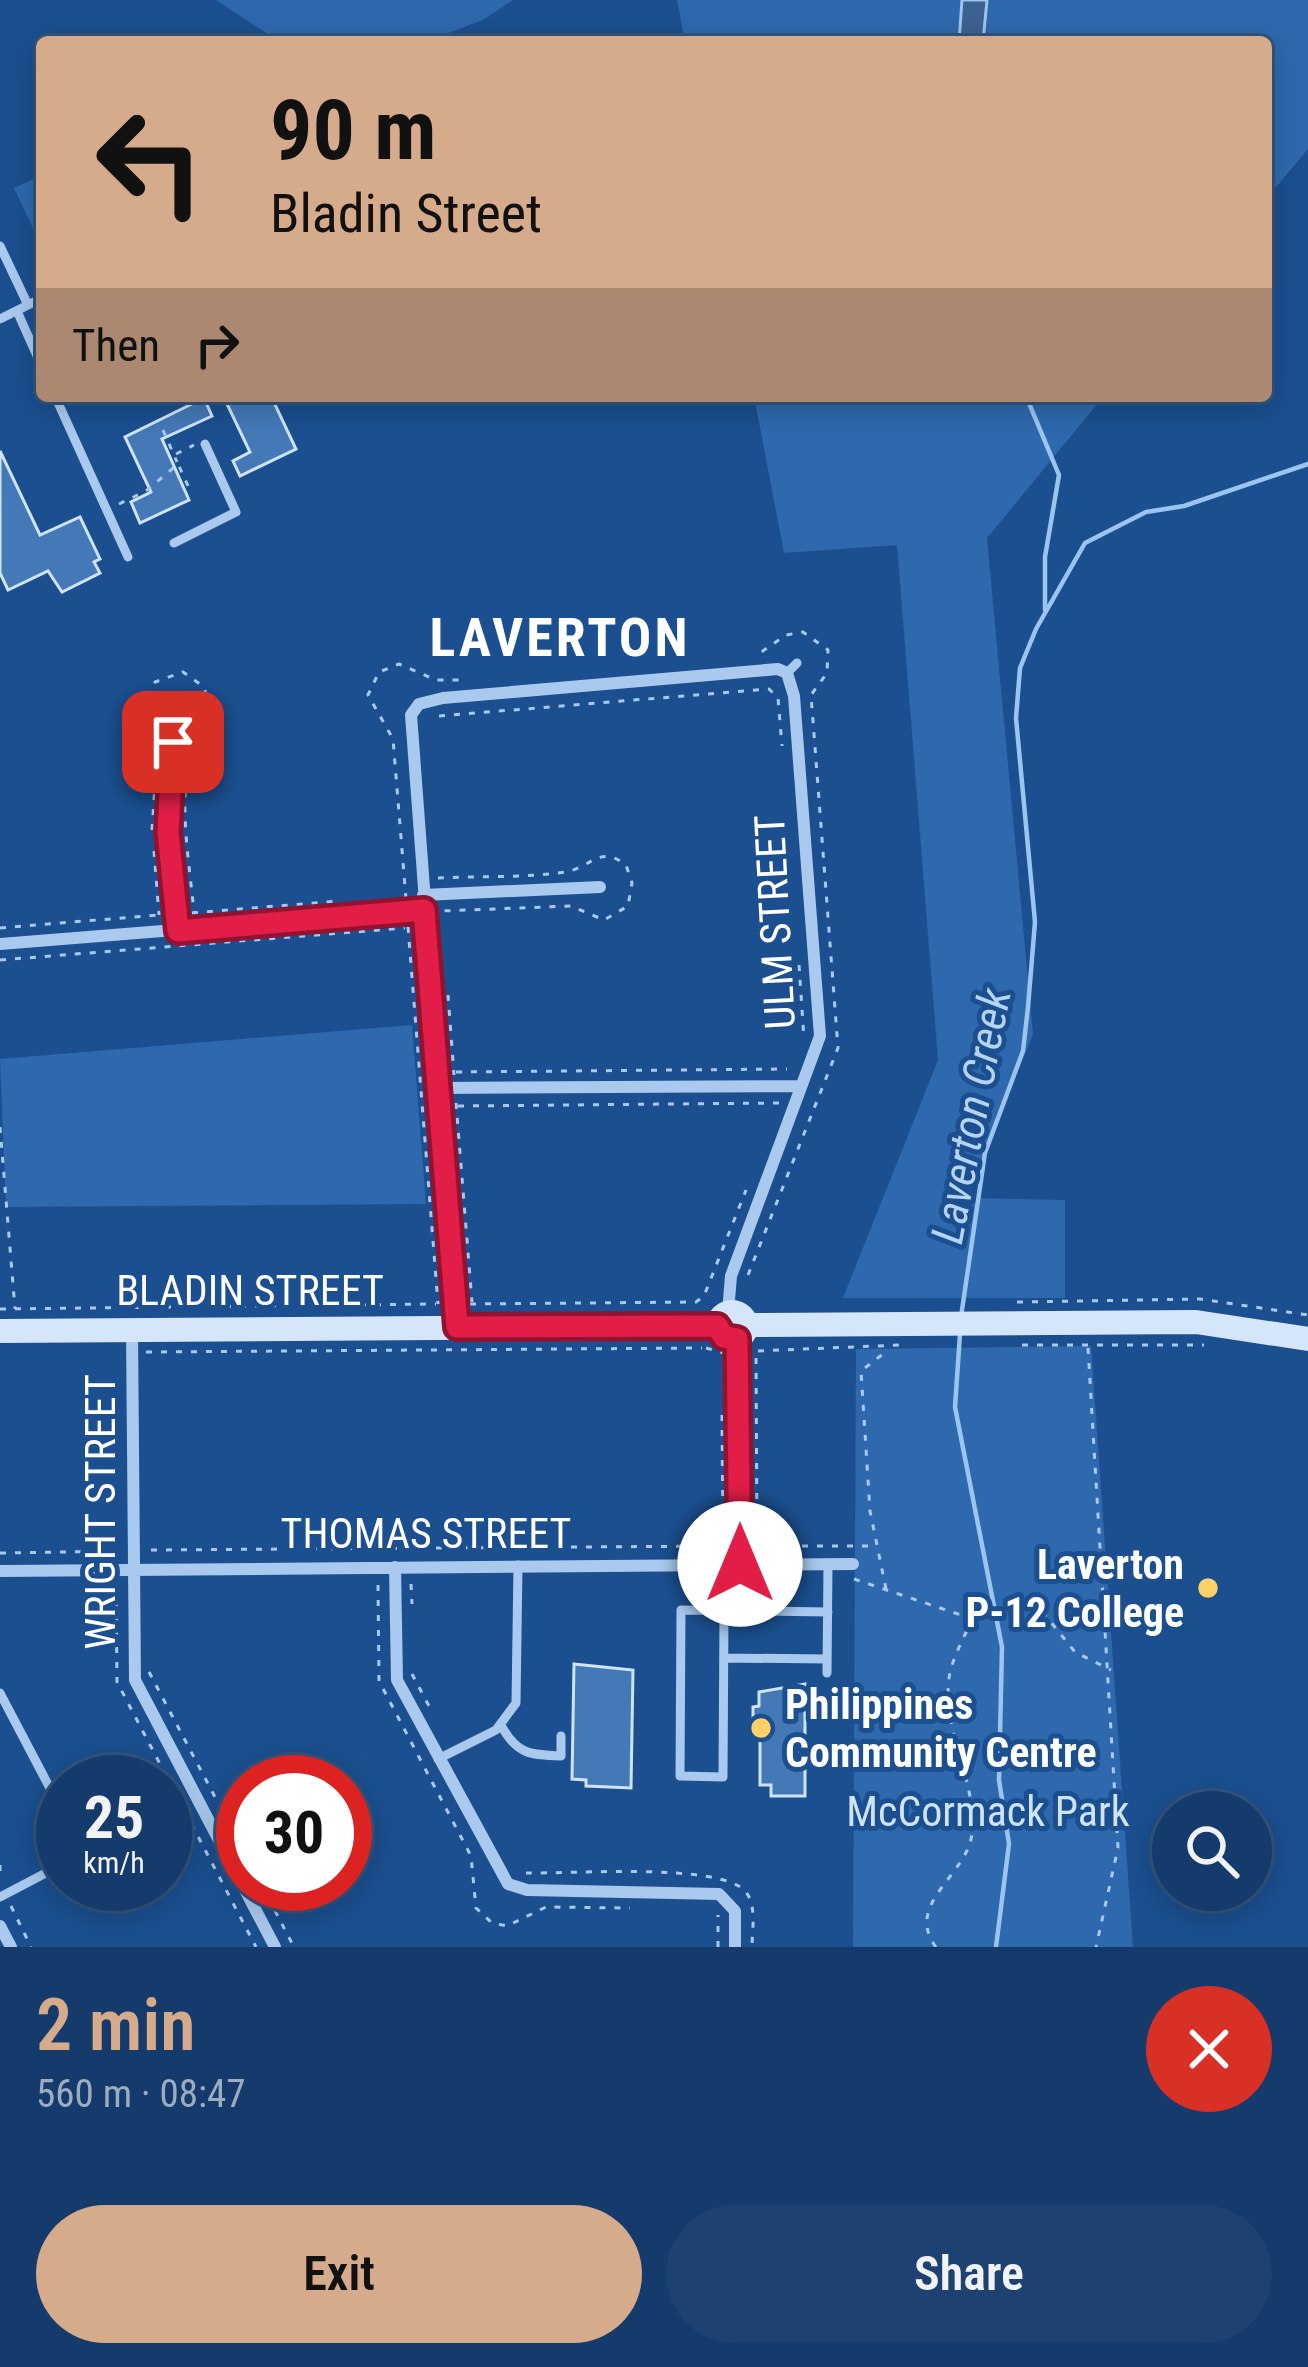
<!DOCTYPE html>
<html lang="en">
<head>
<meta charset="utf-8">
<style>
  :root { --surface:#143b6b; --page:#1d4271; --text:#f1f3f6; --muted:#9dadc1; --line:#33557e; --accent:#d6ab8b }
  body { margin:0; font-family:"Roboto Condensed",sans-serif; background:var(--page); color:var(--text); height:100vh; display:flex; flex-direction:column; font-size:45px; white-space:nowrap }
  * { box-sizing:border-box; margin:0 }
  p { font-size:39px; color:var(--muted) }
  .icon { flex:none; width:66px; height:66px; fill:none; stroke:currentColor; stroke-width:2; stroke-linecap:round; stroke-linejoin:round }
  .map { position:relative; height:1947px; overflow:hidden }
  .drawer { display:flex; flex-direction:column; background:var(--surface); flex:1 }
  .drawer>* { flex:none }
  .banner { position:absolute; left:36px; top:36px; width:1236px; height:366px; border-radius:12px; box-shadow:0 6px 30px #0003,0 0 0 3px var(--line); background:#d6ab8b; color:#111; overflow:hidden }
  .tools { position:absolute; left:1152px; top:1791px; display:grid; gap:24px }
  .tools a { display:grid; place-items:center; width:120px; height:120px; border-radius:50%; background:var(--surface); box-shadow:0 6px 30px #0003,0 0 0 3px var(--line); font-size:60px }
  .speed { position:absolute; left:36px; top:1755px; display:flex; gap:24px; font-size:60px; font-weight:700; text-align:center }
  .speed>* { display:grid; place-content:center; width:156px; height:156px; border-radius:50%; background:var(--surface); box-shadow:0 6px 30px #0003,0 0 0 3px var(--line); line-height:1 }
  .speed small { font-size:30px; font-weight:400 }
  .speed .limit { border:18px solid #d22; background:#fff; color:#111 }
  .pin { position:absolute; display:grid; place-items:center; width:102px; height:102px; color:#fff; margin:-51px; border-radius:24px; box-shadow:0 6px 18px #0006 }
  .me { position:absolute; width:132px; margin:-66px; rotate:0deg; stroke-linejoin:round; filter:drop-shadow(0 0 9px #0008) }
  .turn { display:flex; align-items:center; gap:42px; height:252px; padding:0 36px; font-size:54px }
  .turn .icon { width:156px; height:156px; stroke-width:2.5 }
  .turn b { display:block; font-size:84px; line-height:102px }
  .then { display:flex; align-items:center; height:114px; padding:0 36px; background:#0003; gap:24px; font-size:45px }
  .round { display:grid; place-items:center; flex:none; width:126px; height:126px; border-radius:63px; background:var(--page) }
  .overview { display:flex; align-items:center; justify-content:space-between; height:204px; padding:0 36px }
  h1 { font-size:72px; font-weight:600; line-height:90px; color:var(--accent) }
  .cta { display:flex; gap:24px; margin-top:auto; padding:24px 36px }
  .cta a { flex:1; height:138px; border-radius:72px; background:var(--accent); color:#111; font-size:48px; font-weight:600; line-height:138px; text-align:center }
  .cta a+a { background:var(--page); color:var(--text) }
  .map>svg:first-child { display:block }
</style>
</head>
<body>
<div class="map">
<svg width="1308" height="1947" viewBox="0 0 1308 1947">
  <rect width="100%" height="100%" fill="#1b4f8f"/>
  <path fill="#2e69ad" d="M 216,0 L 513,0 L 483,20 L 424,42 L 280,42 Z
    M 677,0 L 1308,0 L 1308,149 L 1266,199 L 1266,42 L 685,42 Z
    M 42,175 L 42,247 L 14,188 Z
    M 754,396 L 1104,396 L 987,538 L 1033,1034 L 967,1198 L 1065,1200 L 1065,1298 L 843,1298 L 938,1060 L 897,545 L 784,553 Z
    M 412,1025 L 426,1204 L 6,1207 L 0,1059 Z
    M 1091,1346 L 1133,1947 L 853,1947 L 856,1349 Z"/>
  <path fill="#3c6290" stroke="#9cc4f0" stroke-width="3" d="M 962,0 L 987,0 L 983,42 L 959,42 Z"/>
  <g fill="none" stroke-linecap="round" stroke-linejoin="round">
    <path stroke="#9cc4f0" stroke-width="4.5" d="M 1026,396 L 1059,475 L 1045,557 L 1045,610
      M 961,1317 L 985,1153 L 1023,1051 L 1028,1007 L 1035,922 L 1016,718 L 1020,668 L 1036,629 L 1085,543 L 1146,512 L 1184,506 L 1308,464
      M 960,1334 L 955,1407 L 1002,1647 L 999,1780 L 1009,1844 L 996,1947"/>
  </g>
  <path fill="#4478b7" stroke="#cfe3fa" stroke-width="3" d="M 245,396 L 271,396 L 296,449 L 240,476 L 233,461 L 250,452 L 227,404 Z
    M 204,398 L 212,416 L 162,439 L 189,500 L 140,523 L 131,502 L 151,492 L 125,437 Z
    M 0,451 L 40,535 L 80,517 L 100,559 L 94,562 L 100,573 L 62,592 L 48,571 L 8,590 L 0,573 Z
    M 574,1664 L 633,1670 L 631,1788 L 586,1786 L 586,1780 L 572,1779 Z
    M 805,1684 L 805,1796 L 771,1796 L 771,1785 L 760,1785 L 760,1732 L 753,1732 L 753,1707 L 759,1706 L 759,1692 Z"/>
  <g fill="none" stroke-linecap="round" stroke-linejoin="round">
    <path stroke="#a9c9ee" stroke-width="3" stroke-dasharray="6 9" stroke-linecap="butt" d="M 163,430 L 177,462
      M 176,454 L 194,445
      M 119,504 L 146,491 L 178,464 L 189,488 L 185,490
      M 439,716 L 769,689 L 778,698 L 782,746
      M 152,830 L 158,737 L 147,701 L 155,682 L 183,672 L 204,687 C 213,715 197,723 191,749 C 178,801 189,860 194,912
      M 154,851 L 159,915
      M 438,878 C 480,876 524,878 565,872 C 591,868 599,844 626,865 L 632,883 L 628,906 L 604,920 L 571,906 L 441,911
      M 406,899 L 393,739 L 368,695 L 379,672 L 399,664 L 436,680 L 460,680
      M 192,913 L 338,901
      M 408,927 L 438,1304
      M 0,928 L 158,915
      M 0,960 L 405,928
      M 799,965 L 804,1039
      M 448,995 L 454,1075
      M 456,1072 L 787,1069
      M 456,1103 L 472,1302
      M 458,1106 L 779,1103
      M 0,1127 L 15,1309
      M 748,1275 L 838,1048 L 811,695 L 827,673 L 828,650 L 803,632 L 786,635 L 757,655
      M 1017,1302 L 1200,1299 L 1308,1315
      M 470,1304 L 696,1302 L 704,1296 L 746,1190
      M 0,1309 L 436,1304
      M 1022,1345 L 1204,1345
      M 706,1348 L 724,1353
      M 1088,1348 L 1118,1848 L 1096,1947
      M 146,1352 L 702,1348
      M 722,1415 L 723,1543
      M 757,1544 L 756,1351 L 900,1345
      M 757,1546 L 876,1546
      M 151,1550 L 724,1546
      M 0,1553 L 118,1551
      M 854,1579 L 958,1614 L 1041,1610 L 1075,1652 L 1111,1670
      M 411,1584 L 412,1604
      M 378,1585 L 379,1681 L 471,1856 L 476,1908 L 492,1923 L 507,1926 L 546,1907 L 630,1908
      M 116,1587 L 117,1682 L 256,1947
      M 886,1589 L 870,1511 L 861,1371 L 888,1350
      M 149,1672 L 243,1850
      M 412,1674 L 430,1708
      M 0,1865 L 0,1873
      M 526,1873 C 569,1874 722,1862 746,1892 C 757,1907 752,1930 752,1947
      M 261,1884 L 294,1947
      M 11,1906 L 31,1947
      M 718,1947 L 718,1915
      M 936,1947 C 903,1904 969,1874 972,1833 C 976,1774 942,1735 949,1678 C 952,1658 965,1636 973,1617"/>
    <path stroke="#a9c9ee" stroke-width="9" d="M 0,246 L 28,305
      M 17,311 L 42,367
      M 0,319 L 42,298
      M 55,396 L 128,557
      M 174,543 L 236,512 L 205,444
      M 787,673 L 797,663
      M 724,1610 L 723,1777 L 680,1776 L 681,1610 L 828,1612
      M 724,1658 L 827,1659
      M 827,1673 L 828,1564
      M 0,1693 L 63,1813
      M 501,1725 C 516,1754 530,1755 561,1756 L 561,1736
      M 438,1759 L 496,1730 L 516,1703 L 518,1565
      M 0,1897 L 63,1864"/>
    <path stroke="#a9c9ee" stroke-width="12" d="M 177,705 L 168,832 L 178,930
      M 423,895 L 600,887
      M 0,944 L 424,910
      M 437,1088 L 801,1086
      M 457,1327 L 411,715 L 419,704 L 443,698 L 778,669 L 787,673 L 794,696 L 820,1036 L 731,1276 L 728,1312
      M 132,1331 L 135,1680 L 275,1947
      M 737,1339 L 740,1564
      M 395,1567 L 397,1680 L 508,1884 L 527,1890 L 719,1894 L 735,1911 L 735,1947
      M 0,1571 L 853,1564
      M 0,1926 L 11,1947"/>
    <path stroke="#d6e6fa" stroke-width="24" d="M718 1326a14 14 0 1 1 28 0a14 14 0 1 1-28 0Z
      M 746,1325 L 1196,1322 L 1308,1339
      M 0,1331 L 717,1326"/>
  </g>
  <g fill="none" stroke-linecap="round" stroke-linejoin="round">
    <defs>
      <path id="route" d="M 173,742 L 168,832 L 178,931 L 424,910 L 457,1327 L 717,1326 L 724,1337 L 737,1339 L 740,1564"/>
    </defs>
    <use href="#route" stroke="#92132f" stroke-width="30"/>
    <use href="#route" stroke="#e11d48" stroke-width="21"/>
  </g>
  <g fill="#ffd166" stroke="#1b4f8f" stroke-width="4.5">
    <circle cx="1208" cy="1588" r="12"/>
    <circle cx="761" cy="1728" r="12"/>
  </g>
  <g text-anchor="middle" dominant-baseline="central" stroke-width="10" stroke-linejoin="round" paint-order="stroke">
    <g font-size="42" fill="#fff" stroke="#1b4f8f">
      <text transform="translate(775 922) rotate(-93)">ULM STREET</text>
      <text x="250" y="1290">BLADIN STREET</text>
      <text transform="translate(100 1512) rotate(-90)">WRIGHT STREET</text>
      <text x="426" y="1533">THOMAS STREET</text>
    </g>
    <g font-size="42" font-weight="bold" fill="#fff" stroke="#1b4f8f" text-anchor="end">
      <text x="1184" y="1564">Laverton<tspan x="1184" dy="48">P-12 College</tspan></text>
      <text x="785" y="1704" text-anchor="start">Philippines<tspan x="785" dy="48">Community Centre</tspan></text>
    </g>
    <g font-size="42" fill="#cfe3fa" stroke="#1b4f8f">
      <text x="988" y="1811">McCormack Park</text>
    </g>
    <g font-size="45" font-style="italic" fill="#b5d3f5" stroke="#1b4f8f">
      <text transform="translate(971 1116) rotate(-79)">Laverton Creek</text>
    </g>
    <g font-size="54" font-weight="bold" letter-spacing="3" fill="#fff" stroke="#1b4f8f">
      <text x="560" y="637">LAVERTON</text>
    </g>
  </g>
</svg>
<div class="tools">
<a><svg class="icon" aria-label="search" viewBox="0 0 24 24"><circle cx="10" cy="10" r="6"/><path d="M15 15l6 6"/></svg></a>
</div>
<div class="speed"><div>25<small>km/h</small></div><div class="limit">30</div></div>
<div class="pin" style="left:173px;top:742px;background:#d93025"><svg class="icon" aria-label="arrive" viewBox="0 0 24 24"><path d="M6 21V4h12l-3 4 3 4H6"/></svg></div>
<svg class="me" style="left:740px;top:1564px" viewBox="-20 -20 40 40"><circle r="19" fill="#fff"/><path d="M0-13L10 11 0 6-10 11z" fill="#e11d48"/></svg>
<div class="banner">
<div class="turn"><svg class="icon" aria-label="left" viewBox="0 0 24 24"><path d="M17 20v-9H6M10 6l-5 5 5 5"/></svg><div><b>90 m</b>Bladin Street</div></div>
<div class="then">Then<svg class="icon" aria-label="right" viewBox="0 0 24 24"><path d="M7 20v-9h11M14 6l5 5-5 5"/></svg></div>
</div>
</div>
<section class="drawer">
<div class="overview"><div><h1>2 min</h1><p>560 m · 08:47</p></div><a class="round" style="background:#d93025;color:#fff"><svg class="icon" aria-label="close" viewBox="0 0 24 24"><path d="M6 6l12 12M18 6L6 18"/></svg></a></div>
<div class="cta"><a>Exit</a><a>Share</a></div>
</section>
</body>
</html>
